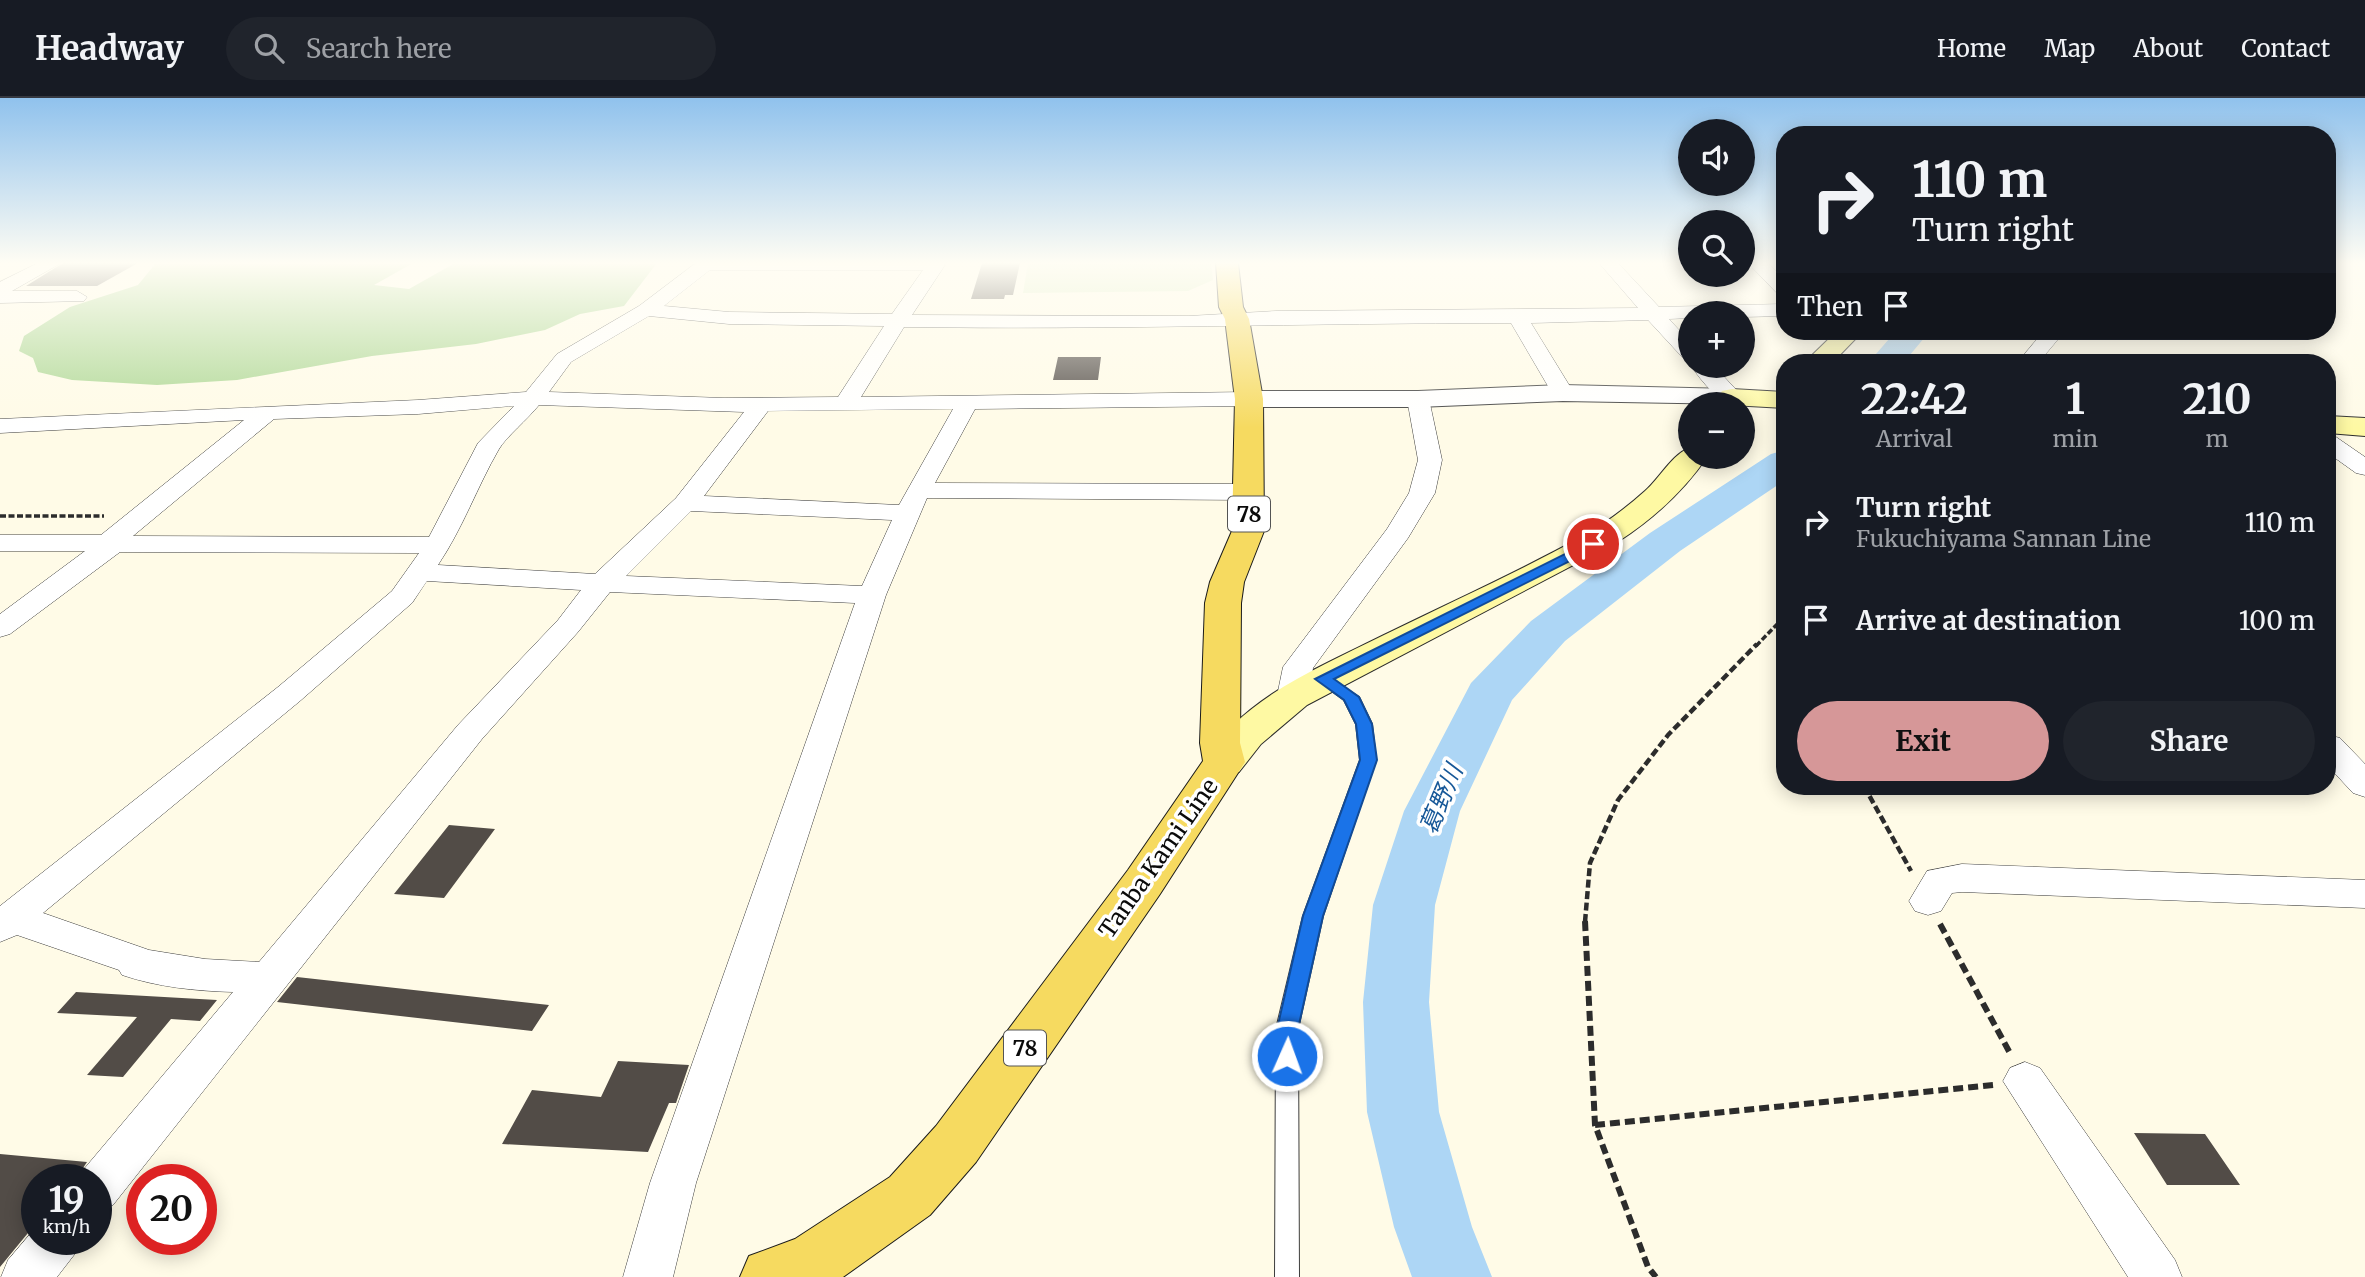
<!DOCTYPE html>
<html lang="en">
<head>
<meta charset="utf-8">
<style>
  :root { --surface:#171b24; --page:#20242c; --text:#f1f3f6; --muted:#9ea1a6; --line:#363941; --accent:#d69798 }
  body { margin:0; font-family:Merriweather,"Noto Sans JP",serif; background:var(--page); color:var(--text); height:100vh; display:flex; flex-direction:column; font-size:26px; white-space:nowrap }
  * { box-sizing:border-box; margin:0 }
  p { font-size:23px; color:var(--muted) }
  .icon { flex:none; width:38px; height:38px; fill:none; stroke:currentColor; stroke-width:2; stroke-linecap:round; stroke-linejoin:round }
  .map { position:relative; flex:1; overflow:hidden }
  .panel { position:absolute; left:1776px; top:256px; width:560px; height:441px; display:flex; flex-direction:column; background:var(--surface); border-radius:28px; box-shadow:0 4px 18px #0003 }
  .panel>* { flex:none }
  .top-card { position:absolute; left:1776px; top:28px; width:560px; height:214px; border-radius:28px; box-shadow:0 4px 18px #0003; background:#171b24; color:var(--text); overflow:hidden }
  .controls { position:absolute; left:1678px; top:21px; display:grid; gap:14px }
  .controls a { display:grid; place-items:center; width:77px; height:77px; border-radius:50%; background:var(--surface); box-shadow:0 4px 18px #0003; font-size:35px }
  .speed { position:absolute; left:21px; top:1066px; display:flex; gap:14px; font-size:35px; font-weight:700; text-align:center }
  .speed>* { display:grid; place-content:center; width:91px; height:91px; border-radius:50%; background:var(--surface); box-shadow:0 4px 18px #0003; line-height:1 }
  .speed small { font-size:18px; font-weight:400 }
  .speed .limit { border:10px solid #d22; background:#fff; color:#111 }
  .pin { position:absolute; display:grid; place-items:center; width:60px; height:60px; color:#fff; margin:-30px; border:4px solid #fff; border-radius:50%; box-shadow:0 2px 7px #0007 }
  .me { position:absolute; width:77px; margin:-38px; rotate:2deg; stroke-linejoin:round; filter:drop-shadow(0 0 5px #0008) }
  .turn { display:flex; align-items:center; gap:24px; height:147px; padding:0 21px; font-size:32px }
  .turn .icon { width:91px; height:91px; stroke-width:2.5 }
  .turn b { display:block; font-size:49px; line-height:60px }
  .then { display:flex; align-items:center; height:66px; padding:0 21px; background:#0003; gap:14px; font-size:26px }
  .eta { display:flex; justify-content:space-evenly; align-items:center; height:119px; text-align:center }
  .eta b { font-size:42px; font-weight:700; line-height:49px }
  .primary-button { display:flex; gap:14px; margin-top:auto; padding:14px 21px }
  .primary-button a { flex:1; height:80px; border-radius:42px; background:var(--accent); color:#111; font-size:28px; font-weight:700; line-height:80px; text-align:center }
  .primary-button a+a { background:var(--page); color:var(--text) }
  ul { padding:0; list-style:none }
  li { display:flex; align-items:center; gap:21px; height:98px; padding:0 21px }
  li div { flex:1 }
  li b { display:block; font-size:26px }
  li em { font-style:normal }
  header { display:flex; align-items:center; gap:42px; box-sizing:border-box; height:98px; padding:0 35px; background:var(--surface); border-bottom:2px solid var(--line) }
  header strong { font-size:33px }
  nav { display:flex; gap:38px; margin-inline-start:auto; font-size:24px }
  .search { width:490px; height:63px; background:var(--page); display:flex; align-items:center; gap:18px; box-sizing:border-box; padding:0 24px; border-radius:38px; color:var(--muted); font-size:26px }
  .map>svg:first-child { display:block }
</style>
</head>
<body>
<header>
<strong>Headway</strong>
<div class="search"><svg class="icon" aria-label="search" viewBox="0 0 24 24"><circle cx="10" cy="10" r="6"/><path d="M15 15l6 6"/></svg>Search here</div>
<nav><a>Home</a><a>Map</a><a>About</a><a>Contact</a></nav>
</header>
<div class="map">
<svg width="2365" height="1179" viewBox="0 0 2365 1179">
  <rect width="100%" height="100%" fill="#fffbe7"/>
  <path fill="#add793" d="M 156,165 L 413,165 L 374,187 L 409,191 L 455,165 L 657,165 L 624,208 L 580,216 L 545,232 L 476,246 L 372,258 L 237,282 L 157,287 L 72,282 L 38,274 L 33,260 L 19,253 L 24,238 L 70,209 L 138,187 Z"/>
  <path fill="#ddeec5" d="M 1028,165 L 1211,165 L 1213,182 L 1188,193 L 1023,195 Z"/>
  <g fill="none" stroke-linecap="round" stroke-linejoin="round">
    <path fill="#add6f5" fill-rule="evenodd" d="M 1896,233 L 1930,233 L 1904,264 L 1869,264 Z
      M 1785,352 L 1785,382 L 1680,453 L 1565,543 L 1512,602 L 1460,713 L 1435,807 L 1429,904 L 1439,1014 L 1472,1129 L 1492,1179 L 1412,1179 L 1394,1129 L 1367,1014 L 1363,904 L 1373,807 L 1404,713 L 1471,585 L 1531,523 L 1650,435 L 1771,356 Z"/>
  </g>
  <path fill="#524c47" d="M 63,165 L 138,165 L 97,188 L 26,188 Z
    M 982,165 L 1020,165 L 1013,197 L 1005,197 L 1004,201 L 971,201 Z
    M 1058,259 L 1101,259 L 1098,282 L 1053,282 Z
    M 449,727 L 495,731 L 444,800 L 394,796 Z
    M 297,879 L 549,907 L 532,933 L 277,904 Z
    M 76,894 L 217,902 L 200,923 L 171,921 L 123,979 L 87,977 L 137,919 L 57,915 Z
    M 618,963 L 689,967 L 676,1005 L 669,1005 L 648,1054 L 502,1046 L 532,992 L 601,999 Z
    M 2134,1035 L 2205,1036 L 2240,1087 L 2167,1087 Z
    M 0,1056 L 87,1064 L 75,1082 L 37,1082 L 37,1124 L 0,1169 Z"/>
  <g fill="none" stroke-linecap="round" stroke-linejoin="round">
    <defs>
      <path id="service" d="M 1323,576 L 1359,599 L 1372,626 L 1376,662 L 1323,818 L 1298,931 L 1299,1179 L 1275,1179 L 1276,931 L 1303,818 L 1360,662 L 1356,626 L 1344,602 L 1315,581 Z"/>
      <path id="minor" d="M 38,165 L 61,165 L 12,193 L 77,193 L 87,199 L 84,203 L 0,205 L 0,184 Z
        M 696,165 L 944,165 L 945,167 L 912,217 L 1189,218 L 1276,213 L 1638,210 L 1599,165 L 1618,165 L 1659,209 L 1785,206 L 1785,218 L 1743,219 L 1743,215 L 1690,215 L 1690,220 L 1669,221 L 1690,244 L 1690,262 L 1683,260 L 1648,222 L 1531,225 L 1574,295 L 1571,300 L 1555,300 L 1552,295 L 1511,225 C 1309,225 1107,232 904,229 L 861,299 L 1249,294 L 1257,296 L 1260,301 L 1257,306 L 1249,308 L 975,311 L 935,385 L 1250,386 L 1259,389 L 1263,394 L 1259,399 L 1250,402 L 927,400 L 886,497 L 696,1085 L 673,1179 L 623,1179 L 650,1085 L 855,505 L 610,494 L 578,534 L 482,641 L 113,1107 L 96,1114 L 96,1082 L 77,1082 L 79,1077 L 233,894 C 196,893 157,889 122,877 L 119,872 L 17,837 L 0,844 L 0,808 L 278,589 L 392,493 L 419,455 L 120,454 L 10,536 L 0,539 L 0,516 L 85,453 L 0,453 L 0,437 L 101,437 L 244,322 L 0,335 L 0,321 L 418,302 L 526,294 L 557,256 L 639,208 ZM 710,172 L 923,172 L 892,216 L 729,214 L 664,208 ZM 649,218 L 729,226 L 884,228 L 838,299 L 724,300 L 549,294 L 571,264 ZM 539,307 L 744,314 L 676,400 L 595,476 L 438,467 C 463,430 477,389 499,351 C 506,339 528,321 539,307 ZM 514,308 L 478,345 L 429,439 L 133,438 L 274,321 L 418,316 ZM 953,311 L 899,407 L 704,398 L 768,313 ZM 691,413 L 892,422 L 862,488 L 626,478 ZM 427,483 L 581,492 L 558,522 L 458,627 L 259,864 L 205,861 L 149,852 L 43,815 L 300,603 L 412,505 Z
        M 1748,165 L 1768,165 L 1785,182 L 1785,198 L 1778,196 Z
        M 2044,233 L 2065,233 L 2039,264 L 2018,264 Z
        M 1691,268 L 1714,268 L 1743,299 L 1740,304 C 1720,309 1702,283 1691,268 Z
        M 1418,294 L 1426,296 L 1429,301 L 1442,362 L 1435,395 L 1408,440 L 1313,570 L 1309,598 L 1304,605 L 1293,608 L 1282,605 L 1277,598 L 1283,569 L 1387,431 L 1409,395 L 1418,362 L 1407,301 L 1410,296 Z
        M 2328,337 L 2336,339 L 2365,359 L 2365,377 L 2356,375 L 2328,355 Z
        M 2328,637 L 2340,640 L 2365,666 L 2365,699 L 2353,695 L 2328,668 Z
        M 1962,766 L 2365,782 L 2365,810 L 1962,794 L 1952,795 L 1941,813 L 1928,817 L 1915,813 L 1909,803 L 1927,773 Z
        M 2025,964 L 2040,970 L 2175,1162 L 2182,1179 L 2128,1179 L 2003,983 L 2010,970 Z
        M 37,1128 L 37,1141 L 81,1141 L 74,1157 L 57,1179 L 1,1179 L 8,1162 Z"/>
      <path id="tertiary" d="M 1563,287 L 1732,291 L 1742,293 L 1746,299 L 1742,305 L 1736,306 L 1563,303 L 1418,309 L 1249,309 L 1239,307 L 1235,301 L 1239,295 L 1249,293 L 1418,293 Z"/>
      <path id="secondary" d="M 1837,233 L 1863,233 L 1833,264 L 1805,264 Z
        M 1732,291 L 1785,294 L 1785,310 L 1713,306 L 1722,293 Z
        M 2328,318 L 2365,320 L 2365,338 L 2328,335 Z
        M 1690,350 L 1690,359 L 1707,359 C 1683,394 1654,420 1619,443 L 1307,607 L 1261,646 L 1239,674 L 1224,678 L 1209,674 L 1203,664 C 1244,599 1318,570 1384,537 C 1449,505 1516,475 1580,440 C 1603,427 1625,411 1645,393 C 1659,381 1673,355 1690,350 Z"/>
      <path id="primary" d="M 1216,165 L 1238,165 L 1243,209 L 1249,221 L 1263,301 L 1264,433 L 1244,484 L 1241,505 L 1240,645 L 1245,664 L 1160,796 L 976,1064 L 930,1117 L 843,1179 L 740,1179 L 749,1158 L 795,1141 L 890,1079 L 936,1028 L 1128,772 L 1203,663 L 1200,645 L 1205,505 L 1210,484 L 1232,433 L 1235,301 L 1225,221 L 1219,209 Z"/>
    </defs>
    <use href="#service" stroke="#3d3d3d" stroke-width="2"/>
    <use href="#minor" stroke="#3d3d3d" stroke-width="1"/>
    <use href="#tertiary" stroke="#3d3d3d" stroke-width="2"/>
    <use href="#secondary" stroke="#2c2c2c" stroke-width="2"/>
    <use href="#primary" stroke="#1b1b1b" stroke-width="2"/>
    <path stroke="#2c2c2c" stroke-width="3.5" stroke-dasharray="6 2.5" stroke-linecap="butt" d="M 0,418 L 104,418
      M 1756,548 L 1785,518"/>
    <path stroke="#2c2c2c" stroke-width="4.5" stroke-dasharray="8 3.5" stroke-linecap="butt" d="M 1864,688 L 1911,773
      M 1585,824 L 1590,765 L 1618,702 L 1668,637 L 1757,546"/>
    <path stroke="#2c2c2c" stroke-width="6" stroke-dasharray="10 5" stroke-linecap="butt" d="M 1585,823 L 1595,1027 L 1648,1169 L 1656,1179
      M 1940,826 L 2011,957
      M 1595,1027 L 1994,987"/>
    <use href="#service" fill="#fff" fill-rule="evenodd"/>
    <use href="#minor" fill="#fff" fill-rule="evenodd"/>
    <use href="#tertiary" fill="#fff" fill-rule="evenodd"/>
    <use href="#secondary" fill="#fef9a3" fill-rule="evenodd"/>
    <use href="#primary" fill="#f6da60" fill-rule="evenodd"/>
  </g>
  <linearGradient id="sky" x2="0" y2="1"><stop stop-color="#90c2ed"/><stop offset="0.5" stop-color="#fffdf4"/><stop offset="1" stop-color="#fffdf4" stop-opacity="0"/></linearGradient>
  <rect width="2365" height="330" fill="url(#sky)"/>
  <path fill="#1a73e8" stroke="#114b97" stroke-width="2" d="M 1593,442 L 1598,443 L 1598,449 L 1334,581 L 1359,599 L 1372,626 L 1377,662 L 1323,818 L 1298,931 L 1298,958 L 1295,964 L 1287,967 L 1280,964 L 1277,958 L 1277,931 L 1303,818 L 1360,662 L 1356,626 L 1344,602 L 1315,581 Z"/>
  <g text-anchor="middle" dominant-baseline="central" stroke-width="7" stroke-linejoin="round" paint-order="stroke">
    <g fill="#fff" stroke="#545454" stroke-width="2">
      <rect x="1228" y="398.5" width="42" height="35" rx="5"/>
      <rect x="1004" y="932.5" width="42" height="35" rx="5"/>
    </g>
    <g font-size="21" font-weight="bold" fill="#0a0a0a">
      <text x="1249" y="416">78</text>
      <text x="1025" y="950">78</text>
    </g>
    <g font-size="23" fill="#0a0a0a" stroke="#fff">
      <text transform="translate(1158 760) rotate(-55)">Tanba Kami Line</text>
    </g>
    <g font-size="24" font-style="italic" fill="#175898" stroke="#fff">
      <text transform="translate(1441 701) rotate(-67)">葛野川</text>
    </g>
  </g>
</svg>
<div class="controls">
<a><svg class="icon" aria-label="sound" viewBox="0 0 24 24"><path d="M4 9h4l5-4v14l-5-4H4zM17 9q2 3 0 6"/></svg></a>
<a><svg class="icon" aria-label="search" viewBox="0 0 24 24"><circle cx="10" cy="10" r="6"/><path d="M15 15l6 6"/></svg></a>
<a>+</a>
<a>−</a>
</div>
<div class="speed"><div>19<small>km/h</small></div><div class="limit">20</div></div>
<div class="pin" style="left:1593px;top:446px;background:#d93025"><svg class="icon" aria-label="arrive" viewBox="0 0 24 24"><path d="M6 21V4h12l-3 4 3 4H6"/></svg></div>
<svg class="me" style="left:1287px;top:958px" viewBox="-20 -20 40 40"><circle r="17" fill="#1a73e8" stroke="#fff" stroke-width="3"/><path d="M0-11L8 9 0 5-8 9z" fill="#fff"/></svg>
<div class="top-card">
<div class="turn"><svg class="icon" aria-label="right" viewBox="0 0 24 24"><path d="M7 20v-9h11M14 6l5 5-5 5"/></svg><div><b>110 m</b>Turn right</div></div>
<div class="then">Then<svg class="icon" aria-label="arrive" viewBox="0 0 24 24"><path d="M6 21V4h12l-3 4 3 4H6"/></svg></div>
</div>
<section class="panel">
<div class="eta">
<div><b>22:42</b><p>Arrival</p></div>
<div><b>1</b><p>min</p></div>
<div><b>210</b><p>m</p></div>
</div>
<ul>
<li><svg class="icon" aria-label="right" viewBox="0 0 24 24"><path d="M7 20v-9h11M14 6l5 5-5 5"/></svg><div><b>Turn right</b><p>Fukuchiyama Sannan Line</p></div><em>110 m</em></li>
<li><svg class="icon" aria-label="arrive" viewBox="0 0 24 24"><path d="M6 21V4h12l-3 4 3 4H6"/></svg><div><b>Arrive at destination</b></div><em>100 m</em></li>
</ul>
<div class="primary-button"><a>Exit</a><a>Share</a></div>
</section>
</div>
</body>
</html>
